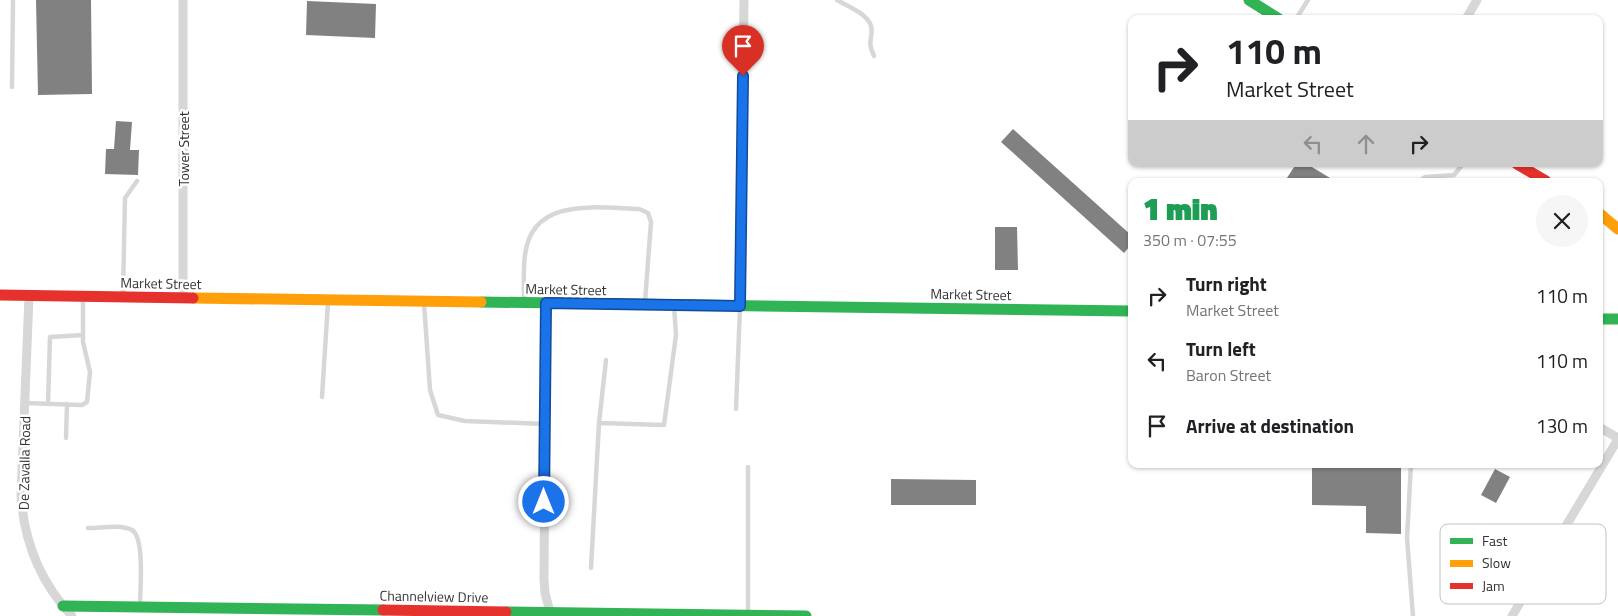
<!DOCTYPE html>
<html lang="en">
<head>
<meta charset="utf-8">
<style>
  :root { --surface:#fff; --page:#f6f6f6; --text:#202124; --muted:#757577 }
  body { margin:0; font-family:"Titillium Web",sans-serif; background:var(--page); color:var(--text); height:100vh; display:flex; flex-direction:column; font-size:19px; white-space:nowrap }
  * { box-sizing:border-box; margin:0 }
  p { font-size:16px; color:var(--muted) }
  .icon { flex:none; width:28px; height:28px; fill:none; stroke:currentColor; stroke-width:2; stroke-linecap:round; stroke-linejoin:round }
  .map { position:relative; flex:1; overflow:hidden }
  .details { position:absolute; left:1128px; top:178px; width:475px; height:290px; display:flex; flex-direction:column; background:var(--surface); border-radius:10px; box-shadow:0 1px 4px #0004 }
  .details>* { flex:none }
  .banner { position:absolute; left:1128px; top:15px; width:475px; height:152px; border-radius:10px; box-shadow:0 1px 4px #0004; background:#fff; color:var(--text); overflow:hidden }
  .pin { position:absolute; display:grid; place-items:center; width:42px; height:42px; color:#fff; margin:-51px -21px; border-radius:50% 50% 50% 0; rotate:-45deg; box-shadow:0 0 5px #0007 }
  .pin .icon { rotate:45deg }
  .me { position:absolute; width:55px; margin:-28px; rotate:0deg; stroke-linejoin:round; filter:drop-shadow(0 0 4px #0008) }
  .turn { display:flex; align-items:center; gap:18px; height:105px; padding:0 15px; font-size:22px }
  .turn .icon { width:65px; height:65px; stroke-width:2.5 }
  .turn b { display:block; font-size:35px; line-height:42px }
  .lanes { display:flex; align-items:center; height:48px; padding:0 15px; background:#0003; justify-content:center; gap:25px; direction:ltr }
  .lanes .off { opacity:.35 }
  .round { display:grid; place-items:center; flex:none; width:52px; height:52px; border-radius:26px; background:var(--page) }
  .headline { display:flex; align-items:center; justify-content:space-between; height:85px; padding:0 15px }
  h1 { font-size:30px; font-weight:800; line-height:38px; color:#1e9e55 }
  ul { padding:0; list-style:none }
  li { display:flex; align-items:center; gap:15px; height:65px; padding:0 15px }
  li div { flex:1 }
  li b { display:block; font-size:19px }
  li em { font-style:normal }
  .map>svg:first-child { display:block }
</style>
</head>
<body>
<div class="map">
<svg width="1618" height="616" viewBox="0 0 1618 616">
  <rect width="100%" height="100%" fill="#fff"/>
  <path fill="#818181" d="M 36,0 L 91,0 L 92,94 L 38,95 Z
    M 307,1 L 376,4 L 375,38 L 306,35 Z
    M 116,121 L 132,122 L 130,150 L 139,150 L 138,175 L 105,174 L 106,149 L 114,149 Z
    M 1013,129 L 1131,235 L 1131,245 L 1124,253 L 1001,142 Z
    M 1296,164 L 1307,164 L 1335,181 L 1285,181 Z
    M 995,227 L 1017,227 L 1018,270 L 995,270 Z
    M 1312,464 L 1401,464 L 1401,534 L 1366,533 L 1366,506 L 1312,505 Z
    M 1495,469 L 1510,477 L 1496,503 L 1481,495 Z
    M 891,479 L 976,480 L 976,505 L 891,505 Z"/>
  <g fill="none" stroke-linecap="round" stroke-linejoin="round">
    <path stroke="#d7d7d7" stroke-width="4.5" d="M 837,0 C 847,6 868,14 871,26 C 874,38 866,39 874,56
      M 1296,19 L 1308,0
      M 12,87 L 13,0
      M 1419,181 L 1425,177 L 1454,175 L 1463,164
      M 123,294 L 125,198 L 137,181
      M 524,302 C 524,286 523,270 525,255 C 532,196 598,208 639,209 L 648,213 L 651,222 L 645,302
      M 424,303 L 430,390 L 438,415 L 465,421 L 545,424
      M 606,360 L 599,423 L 664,425 L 676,335 L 674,306
      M 322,397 L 328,302
      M 25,403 L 82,405 L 87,402 L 90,372 L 83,342 L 83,298
      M 48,404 L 50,337 L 83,335
      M 736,409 L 740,307
      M 66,438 L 67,404
      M 1411,464 L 1407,538 L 1413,616
      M 88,528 C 101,528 120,524 132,530 C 145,538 140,590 140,606
      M 591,568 L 599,423
      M 748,614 L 748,467"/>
    <path stroke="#d7d7d7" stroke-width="9" d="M 1466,19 L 1477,0
      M 29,296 L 21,496 C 24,541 41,583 72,616
      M 183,298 L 183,0
      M 546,303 L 544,580 L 545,593 L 551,616
      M 740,306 L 744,0
      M 1599,427 L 1618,438
      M 1512,616 L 1618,439"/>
    <path stroke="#30b455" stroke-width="11" d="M 1249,0 L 1279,19
      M 481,302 L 1131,311
      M 1599,319 L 1618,319
      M 63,606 L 383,610
      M 506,612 L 806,616"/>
    <path stroke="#ff9f0a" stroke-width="11" d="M 1599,213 L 1618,229
      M 193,298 L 481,302"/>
    <path stroke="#e5322d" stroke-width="11" d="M 1517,164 L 1546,181
      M 0,295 L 193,298
      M 383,610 L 506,612"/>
  </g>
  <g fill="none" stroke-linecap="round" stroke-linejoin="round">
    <defs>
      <path id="route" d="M 544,502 L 546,303 L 740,306 L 743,76"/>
    </defs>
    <use href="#route" stroke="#114b97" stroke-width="12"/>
    <use href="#route" stroke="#1a73e8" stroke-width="9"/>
  </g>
  <g text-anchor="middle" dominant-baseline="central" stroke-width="5" stroke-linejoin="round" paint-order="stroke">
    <g font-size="14" fill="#333" stroke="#fff">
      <text transform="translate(183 149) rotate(-90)">Tower Street</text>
      <text transform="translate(161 283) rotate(1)">Market Street</text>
      <text transform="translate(566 289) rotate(1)">Market Street</text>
      <text transform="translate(971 294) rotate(1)">Market Street</text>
      <text transform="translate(24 463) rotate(-89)">De Zavalla Road</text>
      <text transform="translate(434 596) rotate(1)">Channelview Drive</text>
    </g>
  </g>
  <rect x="1440" y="524" width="166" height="80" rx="8" fill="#fff" stroke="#c2c2c2" stroke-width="1"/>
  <rect x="1450" y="538" width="23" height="6" fill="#30b455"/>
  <rect x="1450" y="560" width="23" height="7" fill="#ff9f0a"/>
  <rect x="1450" y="583" width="23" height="6" fill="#e5322d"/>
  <g font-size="14" fill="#333">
    <text x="1482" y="546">Fast</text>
    <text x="1482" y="568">Slow</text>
    <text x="1482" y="591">Jam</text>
  </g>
</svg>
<div class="pin" style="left:743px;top:76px;background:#d93025"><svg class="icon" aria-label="arrive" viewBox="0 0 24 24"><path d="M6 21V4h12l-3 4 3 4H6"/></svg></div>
<svg class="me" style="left:544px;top:502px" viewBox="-20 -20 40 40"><circle r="17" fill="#1a73e8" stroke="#fff" stroke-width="3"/><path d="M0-11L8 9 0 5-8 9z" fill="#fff"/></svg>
<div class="banner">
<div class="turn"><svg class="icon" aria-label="right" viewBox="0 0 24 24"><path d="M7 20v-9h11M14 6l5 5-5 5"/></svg><div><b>110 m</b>Market Street</div></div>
<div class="lanes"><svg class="icon off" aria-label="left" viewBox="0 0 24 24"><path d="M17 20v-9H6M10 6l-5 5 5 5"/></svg><svg class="icon off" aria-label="ahead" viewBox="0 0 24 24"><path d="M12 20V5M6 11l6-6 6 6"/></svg><svg class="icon" aria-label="right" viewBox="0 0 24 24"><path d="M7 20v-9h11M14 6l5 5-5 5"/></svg></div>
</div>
<section class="details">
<div class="headline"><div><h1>1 min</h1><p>350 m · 07:55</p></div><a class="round"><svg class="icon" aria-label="close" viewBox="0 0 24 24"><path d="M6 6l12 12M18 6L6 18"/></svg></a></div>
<ul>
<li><svg class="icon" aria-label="right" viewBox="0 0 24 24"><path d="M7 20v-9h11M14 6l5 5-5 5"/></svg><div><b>Turn right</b><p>Market Street</p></div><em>110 m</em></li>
<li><svg class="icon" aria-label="left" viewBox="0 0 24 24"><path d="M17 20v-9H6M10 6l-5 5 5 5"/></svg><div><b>Turn left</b><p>Baron Street</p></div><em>110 m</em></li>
<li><svg class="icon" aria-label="arrive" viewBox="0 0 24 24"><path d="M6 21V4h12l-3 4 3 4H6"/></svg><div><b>Arrive at destination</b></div><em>130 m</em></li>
</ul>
</section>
</div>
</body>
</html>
